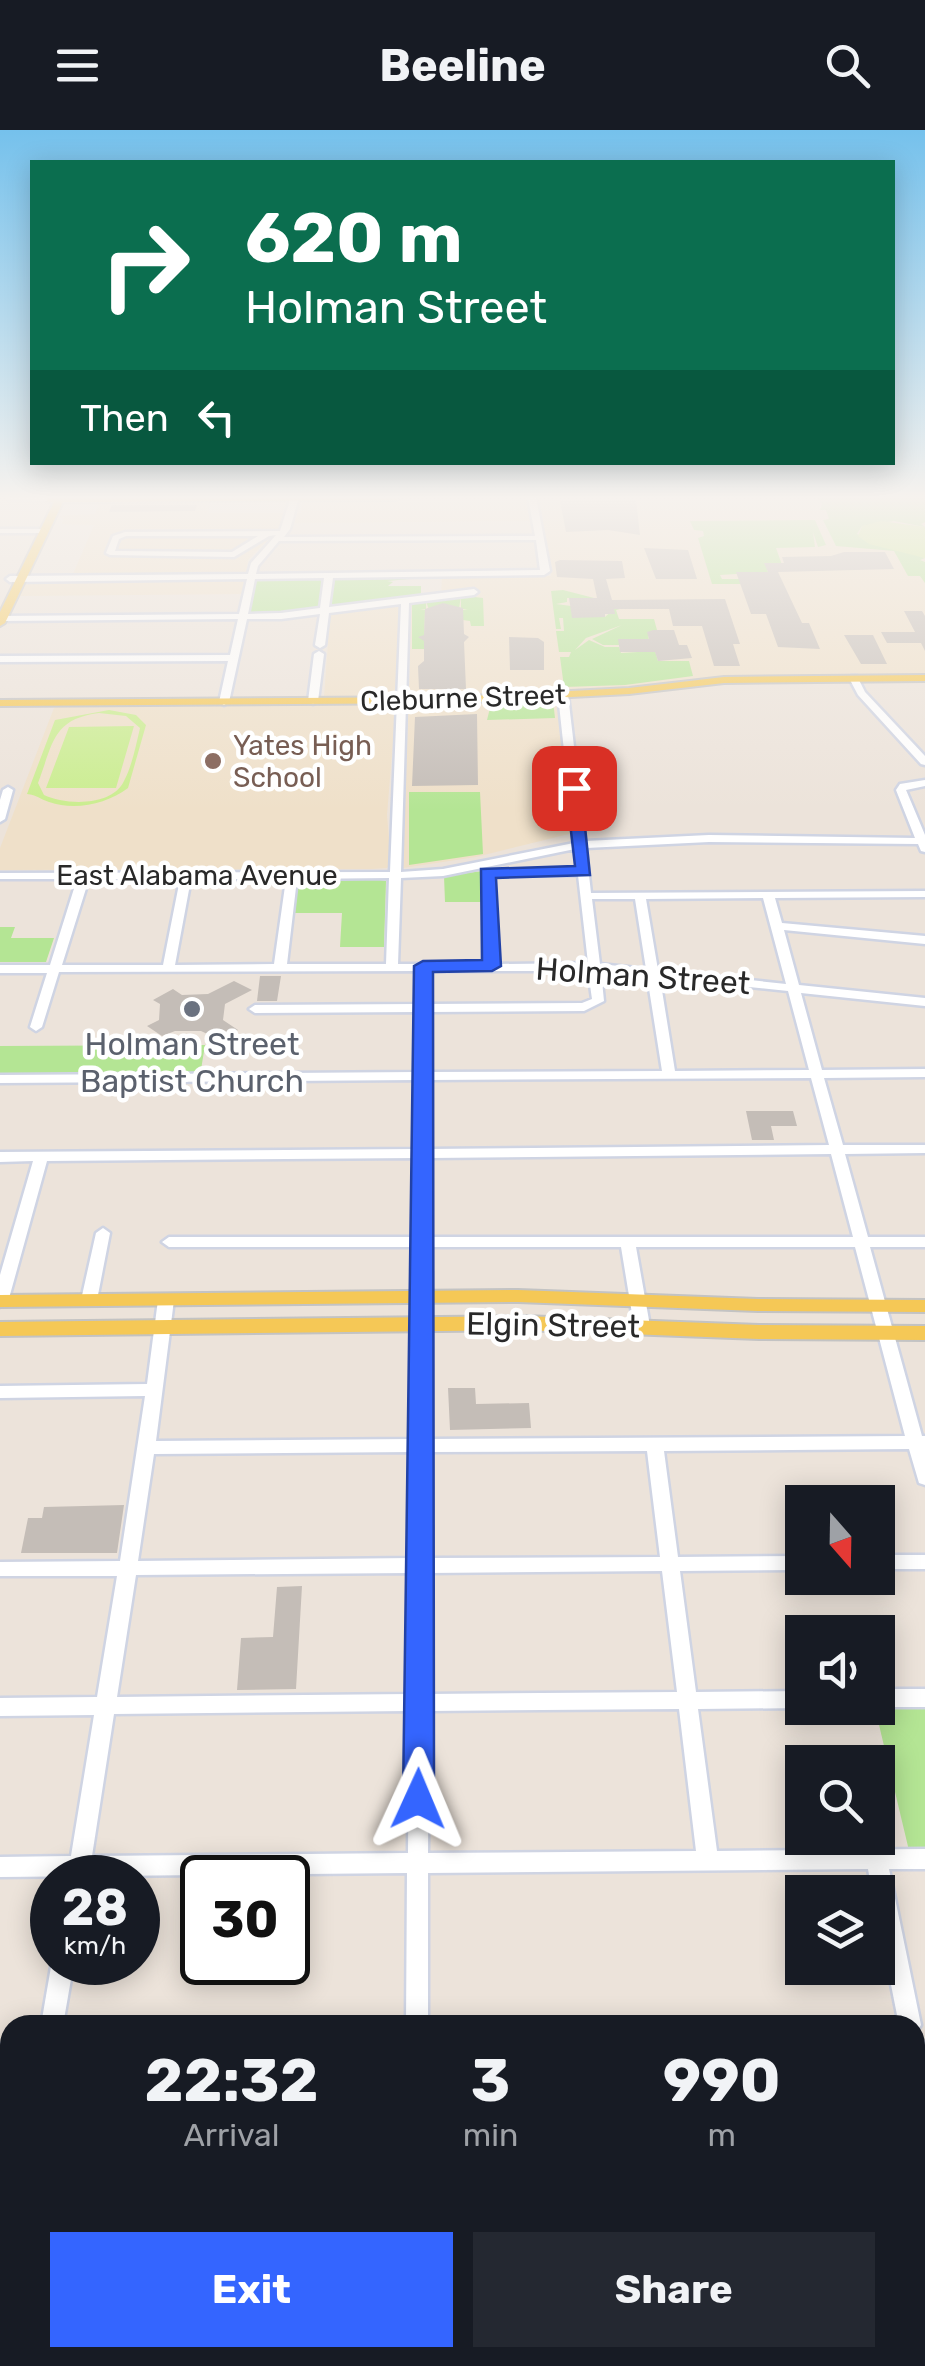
<!DOCTYPE html>
<html lang="en">
<head>
<meta charset="utf-8">
<style>
  :root { --surface:#171b24; --page:#242831; --text:#f1f3f6; --muted:#9ea1a6; --accent:#3465ff }
  body { margin:0; font-family:Rubik,sans-serif; background:var(--page); color:var(--text); height:100vh; display:flex; flex-direction:column; font-size:38px; white-space:nowrap }
  * { box-sizing:border-box; margin:0 }
  p { font-size:32px; color:var(--muted) }
  .icon { flex:none; width:55px; height:55px; fill:none; stroke:currentColor; stroke-width:2; stroke-linecap:round; stroke-linejoin:round }
  .map { position:relative; flex:1; overflow:hidden }
  .drawer { position:absolute; left:0px; top:1885px; width:925px; height:352px; display:flex; flex-direction:column; background:var(--surface); border-radius:30px 30px 0 0; box-shadow:0 5px 25px #0003 }
  .drawer>* { flex:none }
  .banner { position:absolute; left:30px; top:30px; width:865px; height:305px; border-radius:0px; box-shadow:0 5px 25px #0003; background:#0b6e4f; color:#fff; overflow:hidden }
  .needle { width:65px; rotate:160deg }
  .fabs { position:absolute; left:785px; top:1355px; display:grid; gap:20px }
  .fabs a { display:grid; place-items:center; width:110px; height:110px; border-radius:0px; background:var(--surface); box-shadow:0 5px 25px #0003; font-size:50px }
  .speed { position:absolute; left:30px; top:1725px; display:flex; gap:20px; font-size:50px; font-weight:700; text-align:center }
  .speed>* { display:grid; place-content:center; width:130px; height:130px; border-radius:50%; background:var(--surface); box-shadow:0 5px 25px #0003; line-height:1 }
  .speed small { font-size:25px; font-weight:400 }
  .speed .limit { border:5px solid #111; border-radius:15px; background:#fff; color:#111 }
  .pin { position:absolute; display:grid; place-items:center; width:85px; height:85px; color:#fff; margin:-42px; border-radius:20px; box-shadow:0 5px 15px #0006 }
  .me { position:absolute; width:110px; margin:-55px; rotate:1deg; stroke-linejoin:round; filter:drop-shadow(0 0 8px #0008) }
  .turn { display:flex; align-items:center; gap:35px; height:210px; padding:0 50px; font-size:45px }
  .turn .icon { width:130px; height:130px; stroke-width:2.5 }
  .turn b { display:block; font-size:70px; line-height:85px }
  .then { display:flex; align-items:center; height:95px; padding:0 50px; background:#0003; gap:20px; font-size:38px }
  .eta { display:flex; justify-content:space-evenly; align-items:center; height:170px; text-align:center }
  .eta b { font-size:60px; font-weight:700; line-height:70px }
  .button { display:flex; gap:20px; margin-top:auto; padding:20px 50px }
  .button a { flex:1; height:115px; border-radius:0px; background:var(--accent); color:#fff; font-size:40px; font-weight:700; line-height:115px; text-align:center }
  .button a+a { background:var(--page); color:var(--text) }
  header { display:flex; justify-content:space-between; align-items:center; height:130px; padding:0 50px; background:var(--surface); font-size:45px; font-weight:700 }
  .map>svg:first-child { display:block }
</style>
</head>
<body>
<header><svg class="icon" aria-label="menu" viewBox="0 0 24 24"><path d="M4 6h16M4 12h16M4 18h16"/></svg>Beeline<svg class="icon" aria-label="search" viewBox="0 0 24 24"><circle cx="10" cy="10" r="6"/><path d="M15 15l6 6"/></svg></header>
<div class="map">
<svg width="925" height="2236" viewBox="0 0 925 2236">
  <rect width="100%" height="100%" fill="#ece3da"/>
  <path fill="#efe0c9" d="M 303,367 L 925,367 L 925,545 L 727,547 L 626,558 L 556,561 L 573,703 L 476,727 L 403,738 L 410,530 L 398,530 L 394,567 L 324,567 L 330,485 L 441,467 L 442,446 L 551,446 L 542,391 L 284,393 L 248,430 L 246,443 L 260,446 L 249,483 L 251,464 L 17,466 L 22,454 L 28,452 L 70,451 L 94,395 L 62,394 L 63,389 L 59,386 L 95,384 L 101,370 L 211,370 L 208,383 L 301,383 Z
    M 59,575 L 396,575 L 387,685 L 391,732 L 387,738 L 372,739 L 0,740 L 0,718 L 54,578 Z"/>
  <path fill="#b4e594" d="M 816,367 L 925,367 L 925,392 L 921,394 L 925,397 L 894,391 L 862,396 L 857,404 L 925,428 L 920,430 L 925,432 L 925,453 L 920,446 L 908,446 L 894,421 L 836,416 L 823,390 L 829,389 L 826,380 L 820,380 L 822,374 Z
    M 815,390 L 826,415 L 818,417 L 813,402 L 815,417 L 776,418 L 782,435 L 765,433 L 768,442 L 720,445 L 722,449 L 773,449 L 775,454 L 712,454 L 698,408 L 704,406 L 703,401 L 694,400 L 690,391 Z
    M 255,448 L 324,448 L 319,479 L 249,483 Z
    M 335,448 L 421,448 L 387,451 L 393,452 L 388,456 L 421,456 L 421,464 L 330,478 Z
    M 563,460 L 594,468 L 567,468 L 567,472 L 556,474 L 571,476 L 573,487 L 605,487 L 614,479 L 620,479 L 616,480 L 619,489 L 654,489 L 657,500 L 648,503 L 649,511 L 620,509 L 619,515 L 603,515 L 592,509 L 622,495 L 586,508 L 575,520 L 589,510 L 605,517 L 619,517 L 621,523 L 655,521 L 658,531 L 689,531 L 693,546 L 625,555 L 564,557 L 560,527 L 569,527 L 571,522 L 559,522 L 556,501 L 564,501 L 563,488 L 559,488 L 561,499 L 556,499 L 551,461 Z
    M 458,465 L 483,468 L 484,496 L 471,496 L 470,491 L 463,490 L 463,480 L 468,479 L 461,479 L 461,466 L 459,479 L 444,474 L 429,480 L 426,471 L 426,479 L 420,480 L 425,480 L 424,519 L 412,519 L 412,473 Z
    M 553,571 L 555,588 L 487,590 L 491,574 Z
    M 409,662 L 480,662 L 483,724 L 409,735 Z
    M 483,741 L 483,772 L 445,772 L 444,746 Z
    M 374,749 L 386,751 L 384,817 L 340,817 L 342,783 L 295,783 L 298,753 L 303,750 Z
    M 0,797 L 15,797 L 11,808 L 54,808 L 46,832 L 0,832 Z
    M 205,915 L 200,946 L 0,946 L 0,916 Z
    M 878,1568 L 925,1568 L 925,1729 L 911,1729 L 875,1578 Z"/>
  <path fill="#caed8f" fill-rule="evenodd" d="M 881,391 L 925,397 L 925,428 L 869,414 L 858,406 L 862,396 Z
    M 109,580 L 136,585 L 146,595 L 128,658 C 107,674 75,681 49,672 C 40,669 37,665 27,664 L 55,590 ZM 99,583 L 126,586 L 140,598 C 136,615 132,636 124,651 C 112,677 65,675 44,665 L 38,653 C 53,614 52,589 99,583 Z
    M 134,596 L 116,658 L 46,658 L 69,597 Z"/>
  <path fill="#c4bdb7" d="M 636,370 L 640,405 L 608,400 L 566,402 L 560,371 Z
    M 112,375 L 197,375 L 195,381 L 109,382 Z
    M 644,418 L 688,420 L 697,449 L 656,449 Z
    M 844,422 L 885,422 L 894,439 L 778,442 L 802,493 L 809,493 L 820,519 L 778,517 L 766,484 L 751,484 L 736,442 L 768,442 L 764,433 L 784,433 L 782,427 L 831,426 Z
    M 560,430 L 622,431 L 625,448 L 606,449 L 612,470 L 725,469 L 740,514 L 733,514 L 740,536 L 714,536 L 702,496 L 673,496 L 669,479 L 614,479 L 615,484 L 605,484 L 605,487 L 572,488 L 569,468 L 597,468 L 593,449 L 557,447 L 555,432 Z
    M 443,473 L 463,478 L 464,504 L 469,507 L 464,512 L 466,559 L 419,559 L 418,536 L 424,531 L 424,511 L 418,507 L 424,505 L 425,479 Z
    M 904,481 L 922,481 L 925,486 L 925,521 L 921,513 L 887,513 L 881,502 L 915,502 Z
    M 653,500 L 674,500 L 679,515 L 687,515 L 692,528 L 658,531 L 655,522 L 620,522 L 618,509 L 649,509 L 647,502 Z
    M 844,505 L 873,505 L 887,534 L 861,534 Z
    M 509,507 L 538,508 L 544,512 L 544,540 L 510,540 Z
    M 477,584 L 478,655 L 412,656 L 415,587 Z
    M 260,846 L 281,846 L 277,871 L 257,871 Z
    M 234,851 L 252,860 L 225,874 L 223,890 L 238,900 L 220,910 L 201,901 L 175,901 L 162,906 L 147,896 L 159,890 L 160,874 L 153,870 L 173,859 L 182,865 L 208,864 Z
    M 746,981 L 793,981 L 797,996 L 771,996 L 774,1010 L 752,1010 Z
    M 448,1258 L 475,1258 L 476,1274 L 529,1273 L 531,1298 L 450,1300 Z
    M 124,1375 L 117,1423 L 21,1423 L 28,1388 L 42,1388 L 44,1377 Z
    M 302,1456 L 296,1559 L 237,1560 L 241,1508 L 273,1507 L 277,1457 Z"/>
  <g fill="none" stroke-linecap="round" stroke-linejoin="round">
    <defs>
      <path id="minor" d="M 6,367 L 50,367 L 54,369 L 50,371 L 9,370 Z
        M 291,367 L 299,367 L 290,399 L 284,407 L 535,406 L 528,367 L 536,367 L 550,441 L 544,445 L 333,448 L 329,477 L 474,459 L 478,462 L 474,465 L 409,473 L 401,742 L 443,739 L 574,713 L 558,565 L 563,562 L 568,565 L 585,711 L 709,705 L 915,708 L 896,660 L 900,654 L 925,650 L 925,656 L 906,660 L 925,705 L 925,722 L 921,721 L 918,714 L 709,712 L 586,718 L 591,763 L 925,761 L 925,767 L 775,768 L 782,793 L 925,806 L 925,814 L 784,800 L 799,855 L 925,868 L 925,876 L 801,863 L 822,940 L 925,939 L 925,947 L 824,948 L 843,1015 L 925,1015 L 925,1023 L 845,1024 L 868,1107 L 925,1107 L 925,1117 L 870,1117 L 922,1306 L 925,1306 L 925,1355 L 919,1353 L 909,1319 L 664,1321 L 678,1427 L 802,1426 L 802,1440 L 680,1441 L 696,1562 L 802,1561 L 802,1578 L 698,1579 L 717,1721 L 925,1719 L 925,1739 L 889,1739 L 921,1895 L 915,1904 L 915,1895 L 899,1895 L 878,1789 L 878,1762 L 872,1762 L 868,1739 L 428,1743 L 428,1895 L 406,1895 L 407,1743 L 0,1747 L 0,1727 L 71,1726 L 94,1585 L 0,1586 L 0,1568 L 97,1567 L 117,1446 L 0,1446 L 0,1432 L 120,1431 L 145,1266 L 0,1268 L 0,1256 L 147,1254 L 158,1170 L 166,1165 L 174,1170 L 156,1311 L 412,1309 L 414,1117 L 169,1117 L 162,1112 L 169,1107 L 414,1107 L 415,1028 L 47,1031 L 8,1172 L 0,1177 L 0,1145 L 33,1031 L 0,1032 L 0,1022 L 415,1019 L 416,950 L 0,953 L 0,945 L 416,942 L 416,882 L 255,883 L 249,879 L 255,875 L 416,874 L 417,841 L 59,842 L 42,897 L 36,901 L 30,897 L 47,843 L 0,843 L 0,835 L 50,835 L 77,749 L 0,749 L 0,743 L 390,742 L 401,474 L 329,483 L 325,515 L 320,518 L 315,515 L 320,484 L 281,489 L 247,489 L 229,572 L 224,575 L 219,572 L 228,531 L 0,532 L 0,526 L 230,525 L 238,489 L 2,491 L 0,486 L 239,484 L 247,449 L 10,452 L 6,449 L 10,446 L 248,444 L 251,433 L 276,405 L 269,406 L 234,427 L 110,425 L 106,423 L 113,406 L 125,402 L 280,401 ZM 126,406 L 258,406 L 232,422 L 115,421 L 119,409 ZM 536,410 L 540,440 L 256,444 L 258,436 L 279,411 ZM 324,448 L 320,478 L 281,483 L 248,484 L 255,449 ZM 575,719 L 577,738 L 483,741 L 486,834 L 398,834 L 401,748 L 443,746 ZM 578,745 L 588,833 L 498,834 L 493,746 ZM 389,748 L 386,834 L 287,834 L 297,749 ZM 89,749 L 180,749 L 163,835 L 62,835 ZM 191,749 L 286,749 L 274,834 L 175,835 ZM 763,768 L 786,854 L 658,840 L 646,769 ZM 592,769 L 635,769 L 646,839 L 600,834 ZM 429,841 L 588,841 L 592,869 L 582,873 L 429,874 ZM 601,841 L 647,846 L 662,941 L 429,942 L 429,882 L 584,881 L 604,871 ZM 660,848 L 788,861 L 809,940 L 675,941 ZM 811,948 L 829,1015 L 429,1019 L 429,950 ZM 831,1024 L 853,1107 L 429,1107 L 429,1028 ZM 429,1117 L 621,1117 L 634,1196 L 636,1200 L 648,1200 L 650,1196 L 636,1117 L 855,1117 L 905,1306 L 429,1309 ZM 647,1321 L 660,1427 L 429,1428 L 429,1322 ZM 412,1322 L 411,1428 L 138,1431 L 154,1324 ZM 662,1441 L 677,1562 L 429,1564 L 429,1443 ZM 410,1443 L 409,1564 L 117,1567 L 136,1445 ZM 679,1579 L 696,1721 L 428,1723 L 429,1581 ZM 409,1581 L 408,1723 L 92,1726 L 114,1584 Z
        M 0,399 L 44,399 L 48,401 L 44,403 L 0,403 Z
        M 319,521 L 324,524 L 318,571 L 313,574 L 308,571 L 314,524 Z
        M 851,546 L 857,546 L 865,562 L 925,626 L 925,635 L 921,634 L 858,565 L 849,548 Z
        M 8,657 L 13,660 L 5,689 L 0,692 L 0,670 L 3,660 Z
        M 103,1098 L 110,1103 L 97,1170 L 89,1175 L 81,1170 L 96,1103 Z
        M 878,1425 L 925,1425 L 925,1439 L 878,1439 Z
        M 878,1559 L 925,1559 L 925,1577 L 878,1577 Z
        M 52,1831 L 74,1832 L 63,1895 L 41,1895 Z
        M 915,1909 L 923,1912 L 925,1917 L 925,1981 L 917,1977 L 915,1973 Z
        M 0,1914 L 10,1914 L 10,1936 L 0,1936 Z
        M 0,2133 L 10,2133 L 10,2228 L 13,2228 L 10,2236 L 0,2236 Z
        M 915,2177 L 925,2177 L 925,2203 L 915,2203 Z
        M 402,2228 L 428,2228 L 427,2236 L 401,2236 Z"/>
      <path id="major" d="M 47,367 L 400,367 L 396,370 L 63,372 L 5,493 L 0,496 L 0,482 L 54,372 L 47,371 Z
        M 925,545 L 925,551 L 724,553 L 629,564 L 453,573 L 0,576 L 0,570 L 453,567 L 629,558 L 724,547 Z
        M 518,1160 L 758,1169 L 925,1170 L 925,1182 L 758,1181 L 518,1172 L 0,1177 L 0,1165 Z
        M 523,1186 L 759,1195 L 925,1196 L 925,1210 L 759,1209 L 523,1200 L 0,1206 L 0,1192 Z"/>
    </defs>
    <use href="#minor" stroke="#cfd4e3" stroke-width="5"/>
    <use href="#major" stroke="#c3c3c3" stroke-width="4"/>
    <use href="#minor" fill="#fff" fill-rule="evenodd"/>
    <use href="#major" fill="#f5c856" fill-rule="evenodd"/>
  </g>
  <linearGradient id="sky" x2="0" y2="1"><stop stop-color="#75c1ec"/><stop offset="0.54" stop-color="#f6f2ee"/><stop offset="1" stop-color="#f6f2ee" stop-opacity="0"/></linearGradient>
  <rect width="925" height="680" fill="url(#sky)"/>
  <path fill="#3465ff" stroke="#2242a6" stroke-width="2.5" d="M 574,653 L 581,658 L 590,745 L 496,748 L 501,836 L 492,841 L 433,842 L 434,1669 L 429,1679 L 418,1683 L 407,1679 L 403,1669 L 414,836 L 423,831 L 482,830 L 481,739 L 575,736 L 566,658 Z"/>
  <circle fill="#8d6e63" stroke="#fff" stroke-width="4" cx="213" cy="631" r="10"/>
  <circle fill="#6b7280" stroke="#fff" stroke-width="4" cx="192" cy="879" r="10"/>
  <g text-anchor="middle" dominant-baseline="central" stroke-width="9" stroke-linejoin="round" paint-order="stroke">
    <g font-size="28" fill="#292929" stroke="#fff">
      <text transform="translate(463 568) rotate(-2)">Cleburne Street</text>
      <text x="197" y="745">East Alabama Avenue</text>
    </g>
    <g font-size="28" fill="#785e54" stroke="#fff" text-anchor="start">
      <text x="233" y="615">Yates High<tspan x="233" dy="32">School</tspan></text>
    </g>
    <g font-size="32" fill="#292929" stroke="#fff">
      <text transform="translate(643 846) rotate(4)">Holman Street</text>
      <text transform="translate(553 1195) rotate(1)">Elgin Street</text>
    </g>
    <g font-size="32" fill="#5b616d" stroke="#fff">
      <text x="192" y="914">Holman Street<tspan x="192" dy="37">Baptist Church</tspan></text>
    </g>
  </g>
</svg>
<div class="fabs">
<a><svg class="needle" viewBox="-14 -14 28 28"><path d="M0-13l5 13h-10z" fill="#e53935"/><path d="M0 13l5-13h-10z" fill="#9ea1a6"/></svg></a>
<a><svg class="icon" aria-label="sound" viewBox="0 0 24 24"><path d="M4 9h4l5-4v14l-5-4H4zM17 9q2 3 0 6"/></svg></a>
<a><svg class="icon" aria-label="search" viewBox="0 0 24 24"><circle cx="10" cy="10" r="6"/><path d="M15 15l6 6"/></svg></a>
<a><svg class="icon" aria-label="layers" viewBox="0 0 24 24"><path d="M12 4l9 5-9 5-9-5zM3 14l9 5 9-5"/></svg></a>
</div>
<div class="speed"><div>28<small>km/h</small></div><div class="limit">30</div></div>
<div class="pin" style="left:574px;top:658px;background:#d93025"><svg class="icon" aria-label="arrive" viewBox="0 0 24 24"><path d="M6 21V4h12l-3 4 3 4H6"/></svg></div>
<svg class="me" style="left:418px;top:1669px" viewBox="-20 -20 40 40"><path d="M0-17L14 15 0 8-14 15z" fill="#3465ff" stroke="#fff" stroke-width="4"/></svg>
<div class="banner">
<div class="turn"><svg class="icon" aria-label="right" viewBox="0 0 24 24"><path d="M7 20v-9h11M14 6l5 5-5 5"/></svg><div><b>620 m</b>Holman Street</div></div>
<div class="then">Then<svg class="icon" aria-label="left" viewBox="0 0 24 24"><path d="M17 20v-9H6M10 6l-5 5 5 5"/></svg></div>
</div>
<section class="drawer">
<div class="eta">
<div><b>22:32</b><p>Arrival</p></div>
<div><b>3</b><p>min</p></div>
<div><b>990</b><p>m</p></div>
</div>
<div class="button"><a>Exit</a><a>Share</a></div>
</section>
</div>
</body>
</html>
